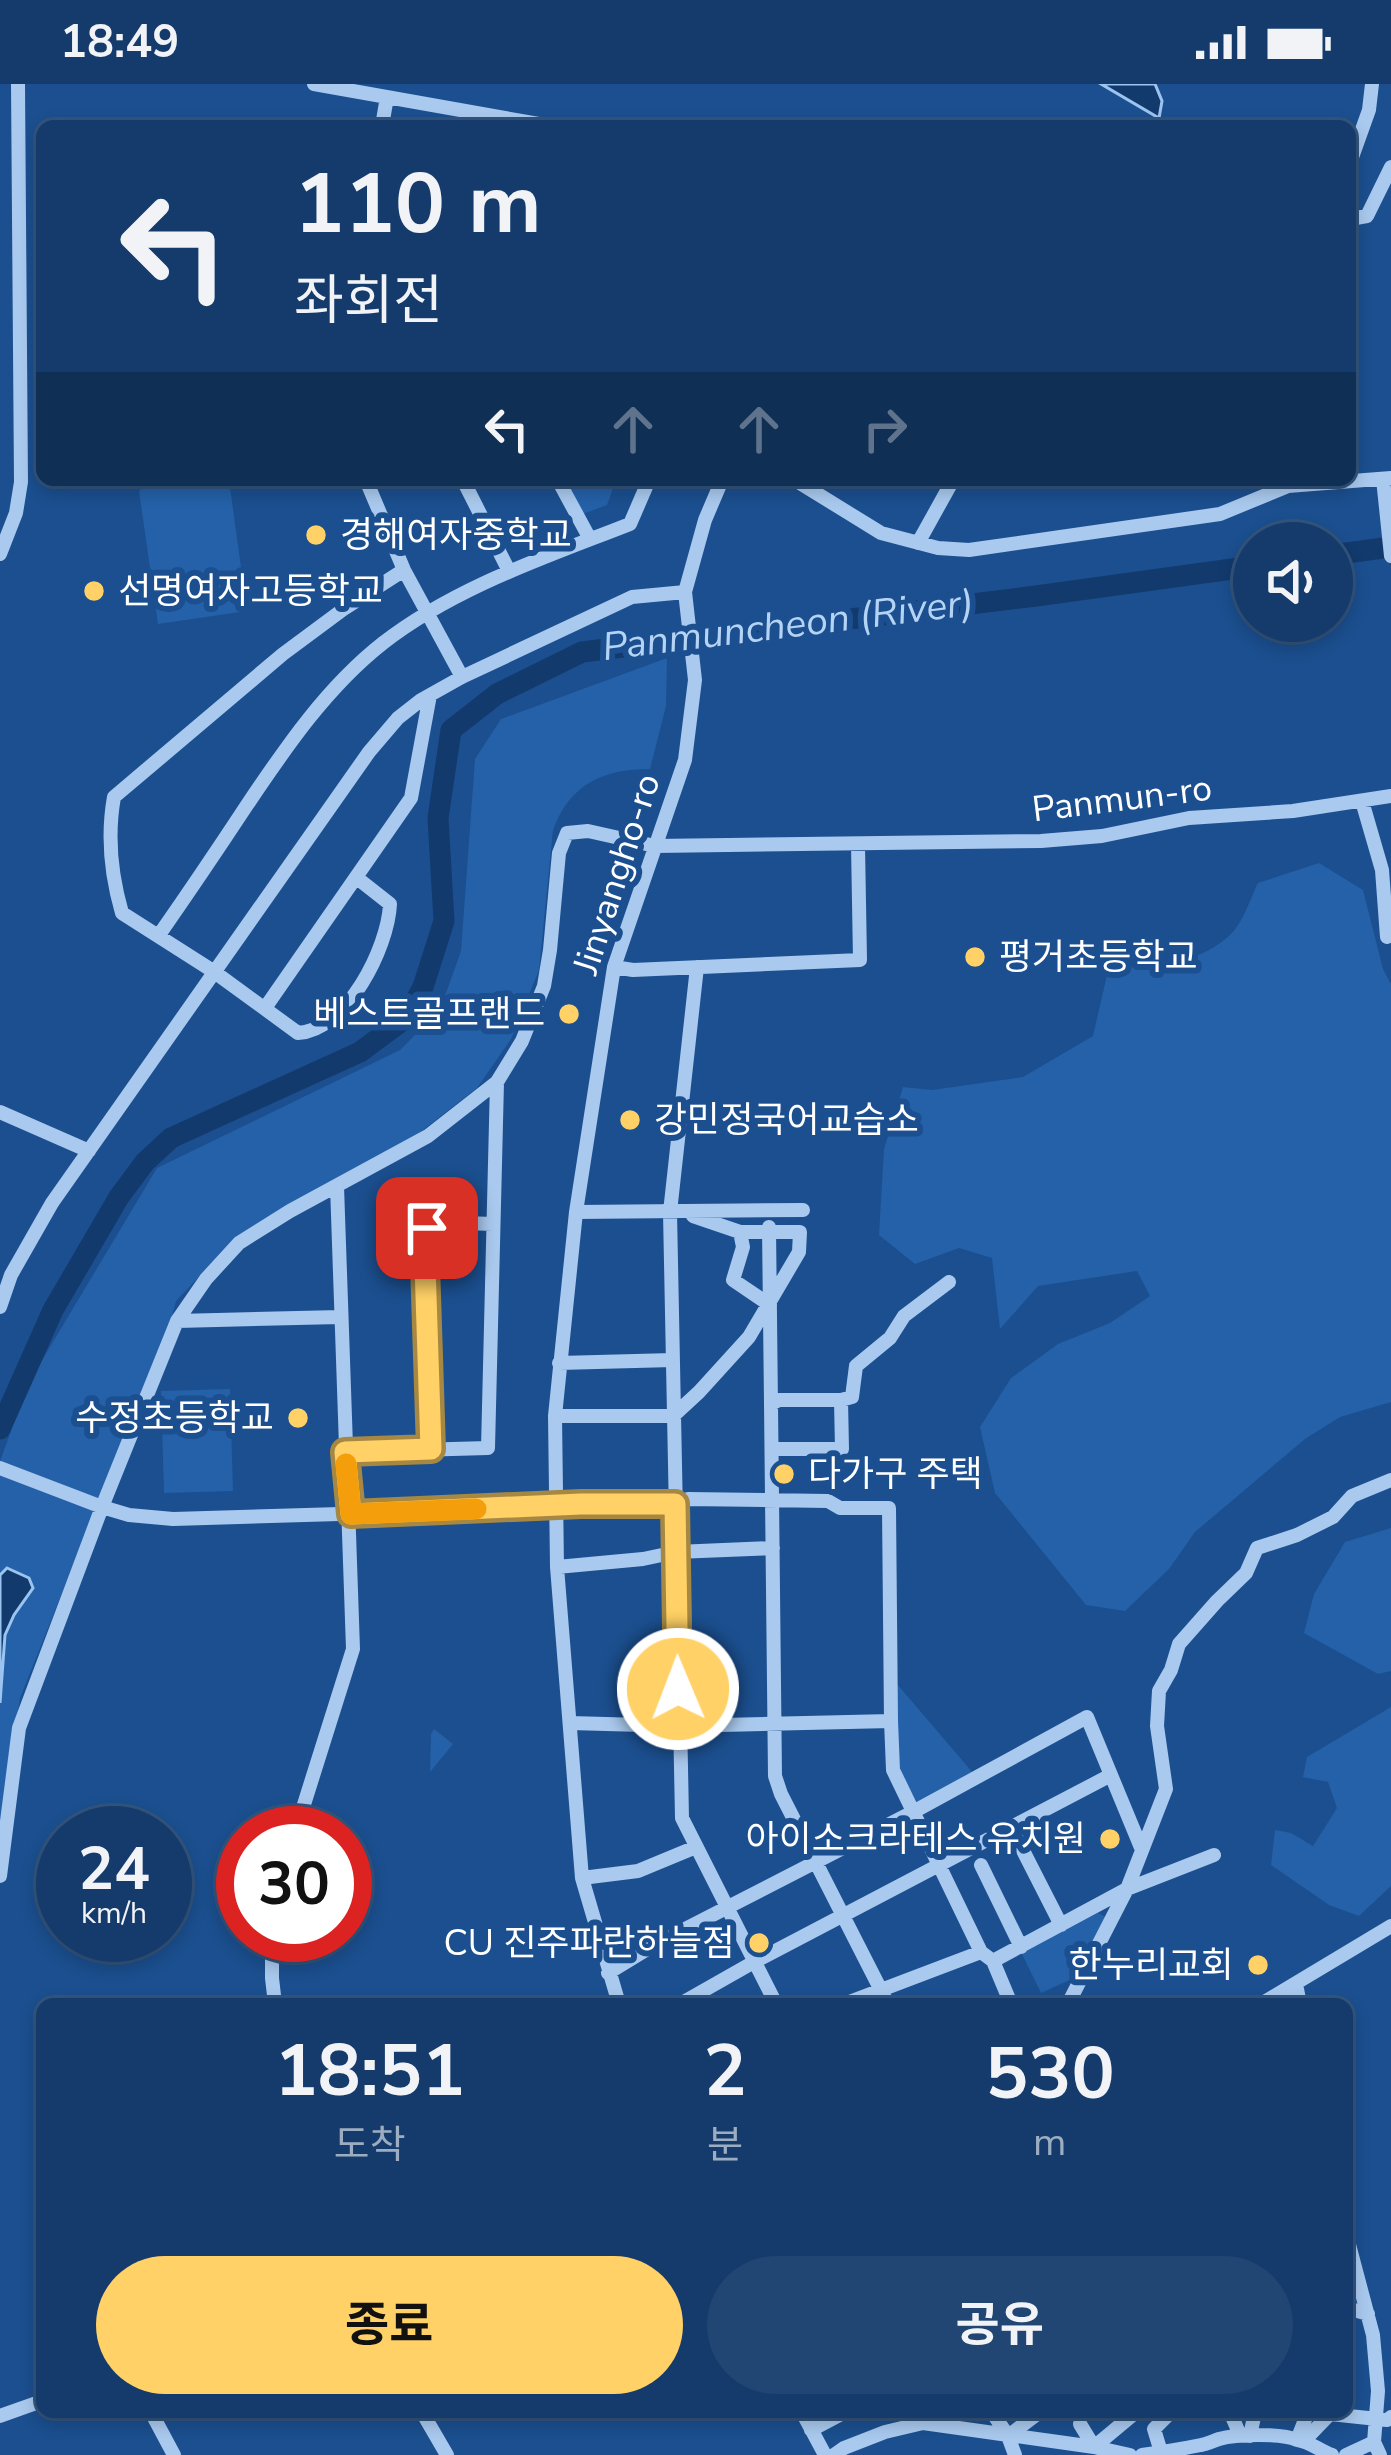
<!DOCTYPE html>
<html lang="ko">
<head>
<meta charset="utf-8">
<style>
  :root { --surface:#143b6b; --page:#214673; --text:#f1f3f6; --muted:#9dadc1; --line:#33557e; --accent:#ffd166 }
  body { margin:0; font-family:"Nunito Sans","Noto Sans KR",sans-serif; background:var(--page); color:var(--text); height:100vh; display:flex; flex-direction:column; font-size:45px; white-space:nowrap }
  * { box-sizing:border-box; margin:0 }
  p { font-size:39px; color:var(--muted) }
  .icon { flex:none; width:66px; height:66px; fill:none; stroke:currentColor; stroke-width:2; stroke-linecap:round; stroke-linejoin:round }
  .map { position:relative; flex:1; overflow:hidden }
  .details { position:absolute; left:36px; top:1914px; width:1317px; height:420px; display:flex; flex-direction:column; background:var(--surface); border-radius:18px; box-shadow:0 6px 18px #0003,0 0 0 3px var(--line) }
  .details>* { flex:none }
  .banner { position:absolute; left:36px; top:36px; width:1320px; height:366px; border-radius:18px; box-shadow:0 6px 18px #0003,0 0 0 3px var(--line); background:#143b6b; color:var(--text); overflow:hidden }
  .fabs { position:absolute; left:1233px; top:438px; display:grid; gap:24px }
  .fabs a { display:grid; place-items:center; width:120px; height:120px; border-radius:50%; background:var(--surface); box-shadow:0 6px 18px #0003,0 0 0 3px var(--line); font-size:60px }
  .speed { position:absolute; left:36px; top:1722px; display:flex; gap:24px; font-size:60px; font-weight:700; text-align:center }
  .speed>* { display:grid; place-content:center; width:156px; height:156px; border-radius:50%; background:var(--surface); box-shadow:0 6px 18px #0003,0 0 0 3px var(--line); line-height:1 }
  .speed small { font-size:30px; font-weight:400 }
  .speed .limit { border:18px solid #d22; background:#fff; color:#111 }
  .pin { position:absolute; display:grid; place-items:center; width:102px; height:102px; color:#fff; margin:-51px; border-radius:24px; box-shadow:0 6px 18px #0006 }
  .me { position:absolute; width:132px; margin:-66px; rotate:359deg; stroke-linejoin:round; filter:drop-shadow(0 0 9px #0008) }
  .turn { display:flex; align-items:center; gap:42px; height:252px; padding:0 60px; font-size:54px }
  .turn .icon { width:156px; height:156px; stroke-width:2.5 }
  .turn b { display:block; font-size:84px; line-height:102px }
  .lanes { display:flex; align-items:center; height:114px; padding:0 60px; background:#0003; justify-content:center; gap:60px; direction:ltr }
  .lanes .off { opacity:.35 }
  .eta { display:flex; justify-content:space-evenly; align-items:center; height:204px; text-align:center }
  .eta b { font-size:72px; font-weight:700; line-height:84px }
  .cta { display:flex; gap:24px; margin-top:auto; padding:24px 60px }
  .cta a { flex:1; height:138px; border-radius:72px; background:var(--accent); color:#111; font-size:48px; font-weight:700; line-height:138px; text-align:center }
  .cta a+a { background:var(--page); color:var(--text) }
  .status { display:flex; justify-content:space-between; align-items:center; height:84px; padding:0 60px; background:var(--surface); direction:ltr }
  .status svg { height:33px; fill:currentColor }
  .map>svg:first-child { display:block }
</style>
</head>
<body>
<div class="status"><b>18:49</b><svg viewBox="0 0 49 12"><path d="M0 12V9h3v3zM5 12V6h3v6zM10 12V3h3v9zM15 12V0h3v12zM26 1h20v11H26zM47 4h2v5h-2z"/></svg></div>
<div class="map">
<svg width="1391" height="2371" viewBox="0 0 1391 2371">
  <rect width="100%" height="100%" fill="#1b4f8f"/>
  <path fill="#2461a8" d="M 150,396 L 229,396 L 247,527 L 158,540 L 139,407 Z
    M 562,396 L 616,396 L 607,421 L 580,431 Z
    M 667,574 L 666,622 L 650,685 C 603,685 570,700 553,746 L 539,886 L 511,955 L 477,1004 L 419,1049 L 236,1154 L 176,1217 L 171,1237 L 20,1614 L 0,1753 L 0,1377 L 29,1298 L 157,1084 L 400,966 L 427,939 L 446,909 L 461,867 L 475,675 L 501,635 Z
    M 1319,779 L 1363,806 L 1383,885 L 1391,900 L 1391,1318 L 1340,1333 L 1305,1355 L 1195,1448 L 1169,1485 L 1125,1527 L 1086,1521 L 995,1409 L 980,1343 L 1011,1294 L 1058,1260 L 1110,1239 L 1150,1212 L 1137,1187 L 1038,1202 L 1000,1245 L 992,1174 L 959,1164 L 915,1180 L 879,1151 L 884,1065 L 903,1003 L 932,1006 L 1023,993 L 1093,952 L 1109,882 C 1152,883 1196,882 1230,851 C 1243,839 1250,815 1258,799 Z
    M 230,1305 L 233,1407 L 164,1409 L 161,1307 Z
    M 1391,1444 L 1391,1587 L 1378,1590 L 1304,1549 L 1314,1510 L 1345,1458 Z
    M 897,1600 L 974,1690 L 916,1720 L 897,1685 Z
    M 1391,1623 L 1391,1802 L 1359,1832 L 1329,1821 L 1271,1781 L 1275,1746 L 1291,1749 L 1313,1762 L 1337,1724 L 1328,1698 L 1303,1693 L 1307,1673 Z
    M 434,1645 L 453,1660 L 430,1688 L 431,1650 Z
    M 1098,1829 L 1106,1833 L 1074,1894 L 1041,1909 L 1021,1868 Z"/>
  <path fill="#123a6d" stroke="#9cc4f0" stroke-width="3" d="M 1101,0 L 1155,0 L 1162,17 L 1159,34 Z
    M 7,1484 L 29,1494 L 33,1504 L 14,1531 L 5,1551 L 0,1619 L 0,1491 Z"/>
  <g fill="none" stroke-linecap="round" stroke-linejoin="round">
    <path stroke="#123a6d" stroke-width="21" d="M 1332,471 L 1391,463
      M 0,1345 L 53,1226 L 119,1113 L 145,1078 L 171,1054 L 360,968 L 406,934 L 423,903 L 444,837 L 438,734 L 451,646 L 497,610 L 582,568 L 1036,512 L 1254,482"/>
    <path stroke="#a9c9ee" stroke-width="14" d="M 314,0 L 550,42
      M 382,42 L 387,13
      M 1350,79 L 1369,26 L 1372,0
      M 1350,135 L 1367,132 L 1391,83
      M 1383,395 L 1391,472
      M 366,396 L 404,486 L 462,593
      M 463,396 L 509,487
      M 558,396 L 590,455
      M 795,396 L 881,449 L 938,464 L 969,466 L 1220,430 L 1288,402 L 1391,394
      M 918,459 L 953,396
      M 0,470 L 16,429 L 21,398 L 18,0
      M 1362,717 L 1382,786 L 1387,853
      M 357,794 L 390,820 C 388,864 347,946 298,949 L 213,887 L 122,829 C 111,791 107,752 114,713 L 283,570 L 345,524 L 404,486
      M 159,851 C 189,808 218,765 247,721 C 286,663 327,603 383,559 C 455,503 546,473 630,440 L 649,396
      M 614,883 L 633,886 L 860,876 L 858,761
      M 697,883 L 670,1128 L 682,1734 L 776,1920
      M 265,924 L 411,714 L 430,611
      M 0,1028 L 89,1067
      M 576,1128 L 803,1126
      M 693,1132 L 740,1148 L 743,1163 L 733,1196 L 770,1221
      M 769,1143 L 771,1320
      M 0,1223 L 11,1191 L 52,1119 L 369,668 L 398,634 L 421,616 L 462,593 L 632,513 L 685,508
      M 177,1237 L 340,1233
      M 559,1279 L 673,1276
      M 555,1332 L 673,1332 L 699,1308 L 749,1253 L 799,1168 L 800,1148 L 740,1148
      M 431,1365 L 424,1151 L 434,1138 L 493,1140
      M 772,1365 L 842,1365 L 841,1316
      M 345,1368 L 488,1364 L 497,998
      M 0,1384 L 102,1423 L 177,1237 L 206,1195 L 239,1159 L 290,1127 L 428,1052 L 497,998 L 522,957 L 544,902 L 550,866 L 559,769 L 567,749 L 588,747 L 655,762 L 1041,757 L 1102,752 L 1189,734 L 1293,727 L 1391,712
      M 557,1483 L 643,1475 L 676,1468 L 773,1464
      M 891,1637 L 893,1686 L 981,1868 L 993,1877 L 1011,1920
      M 1011,1743 L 1061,1841
      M 295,1749 L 353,1565 L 337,1102
      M 981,1781 L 1021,1863
      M 0,1792 L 19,1644 L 102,1423 L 129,1431 L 173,1435 L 675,1420 L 688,1415 L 828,1417 L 840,1424 L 889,1424 L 891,1637 L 678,1642 L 570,1639
      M 582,1794 L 638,1787 L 696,1763
      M 272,1851 L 272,1894 L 275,1920
      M 993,1877 L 1127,1805 L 1166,1705 L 1157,1642 L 1159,1607 L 1171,1586 L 1179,1560 L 1217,1517 L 1246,1489 L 1257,1464 L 1297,1451 L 1333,1433 L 1352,1412 L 1391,1396
      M 608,1889 L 654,1861 L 913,1728 L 1087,1633 L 1142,1766
      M 1296,1900 L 1300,1920
      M 619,1920 L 582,1794 L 557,1483 L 555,1332 L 576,1128 L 614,883 L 685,676 L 695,596 L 685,508 L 705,436 L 722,396
      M 680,1920 L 754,1878 L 1111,1691
      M 844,1920 L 981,1868
      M 888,1920 L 781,1710 L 775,1692 L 771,1320 L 779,1316 L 841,1316 L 852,1313 L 856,1282 L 890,1254 L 904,1232 L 949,1198
      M 1068,1920 L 1127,1805 L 1214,1771
      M 1261,1920 L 1391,1842
      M 1347,2153 L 1373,2251 L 1378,2307 L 1374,2358 L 1380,2371
      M 1347,2224 L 1368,2230
      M 151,2328 L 174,2371
      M 422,2328 L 447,2371
      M 802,2328 L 825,2371
      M 992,2328 L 1008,2352 L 1015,2371
      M 1230,2328 L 1240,2351
      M 0,2332 L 42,2317
      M 1080,2340 L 1094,2363 L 1136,2328
      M 811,2346 L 845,2328
      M 1246,2351 L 1250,2352 L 1255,2328
      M 1008,2352 L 1040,2328
      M 1297,2356 C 1309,2357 1320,2367 1332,2371
      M 1304,2357 L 1330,2330 L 1387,2336 L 1391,2333
      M 1161,2368 L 1154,2345 L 1171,2328
      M 834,2371 L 844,2364 L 885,2348 L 923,2339 L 1094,2363 L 1130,2371
      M 1142,2371 C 1162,2368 1181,2365 1201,2361 C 1207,2360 1213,2357 1219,2355 C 1236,2350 1282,2349 1297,2356 L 1308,2328
      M 1346,2371 L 1374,2358"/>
  </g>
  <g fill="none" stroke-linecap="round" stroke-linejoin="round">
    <defs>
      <path id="route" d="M 427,1144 L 424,1150 L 431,1365 L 345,1368 L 351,1430 L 581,1420 L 675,1420 L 678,1605"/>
    </defs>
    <use href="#route" stroke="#a68842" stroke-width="30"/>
    <use href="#route" stroke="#ffd166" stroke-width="21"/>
    <path stroke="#f59e0b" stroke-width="21" d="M 346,1380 L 351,1430 L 476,1425"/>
  </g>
  <g fill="#ffd166" stroke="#1b4f8f" stroke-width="4.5">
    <circle cx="316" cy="451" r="12"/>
    <circle cx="94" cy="507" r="12"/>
    <circle cx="975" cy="873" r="12"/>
    <circle cx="569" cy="930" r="12"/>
    <circle cx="630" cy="1036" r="12"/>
    <circle cx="298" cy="1334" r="12"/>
    <circle cx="784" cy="1390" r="12"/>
    <circle cx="1110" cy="1755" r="12"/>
    <circle cx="759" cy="1859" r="12"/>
    <circle cx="1258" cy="1881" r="12"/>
  </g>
  <g text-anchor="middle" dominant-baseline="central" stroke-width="12" stroke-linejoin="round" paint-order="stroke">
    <g font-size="36" fill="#fff" stroke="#1b4f8f" text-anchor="start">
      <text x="340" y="451">경해여자중학교</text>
      <text x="118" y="507">선명여자고등학교</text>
      <text x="999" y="873">평거초등학교</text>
      <text x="545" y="930" text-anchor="end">베스트골프랜드</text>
      <text x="654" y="1036">강민정국어교습소</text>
      <text x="274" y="1334" text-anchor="end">수정초등학교</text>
      <text x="808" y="1390">다가구 주택</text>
      <text x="1086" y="1755" text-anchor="end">아이소크라테스 유치원</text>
      <text x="735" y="1859" text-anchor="end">CU 진주파란하늘점</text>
      <text x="1234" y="1881" text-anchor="end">한누리교회</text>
    </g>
    <g font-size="36" fill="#fff" stroke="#1b4f8f">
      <text transform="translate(1122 715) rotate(-7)">Panmun-ro</text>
      <text transform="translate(617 790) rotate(-72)">Jinyangho-ro</text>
    </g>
    <g font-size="39" font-style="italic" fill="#b5d3f5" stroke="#1b4f8f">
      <text transform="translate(788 541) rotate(-7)">Panmuncheon (River)</text>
    </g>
  </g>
</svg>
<div class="fabs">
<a><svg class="icon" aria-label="sound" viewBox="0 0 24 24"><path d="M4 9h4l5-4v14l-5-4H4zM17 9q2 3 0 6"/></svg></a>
</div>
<div class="speed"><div>24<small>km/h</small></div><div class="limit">30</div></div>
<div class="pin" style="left:427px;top:1144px;background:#d93025"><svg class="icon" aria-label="arrive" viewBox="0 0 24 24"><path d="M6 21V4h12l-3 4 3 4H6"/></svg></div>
<svg class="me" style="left:678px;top:1605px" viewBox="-20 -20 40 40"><circle r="17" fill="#ffd166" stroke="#fff" stroke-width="3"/><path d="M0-11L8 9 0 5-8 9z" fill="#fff"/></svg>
<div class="banner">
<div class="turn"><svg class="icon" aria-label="left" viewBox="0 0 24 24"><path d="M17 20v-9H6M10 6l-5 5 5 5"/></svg><div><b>110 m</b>좌회전</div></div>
<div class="lanes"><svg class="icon" aria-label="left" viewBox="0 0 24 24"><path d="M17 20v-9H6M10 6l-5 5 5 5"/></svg><svg class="icon off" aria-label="ahead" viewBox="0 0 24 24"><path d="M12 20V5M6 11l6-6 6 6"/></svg><svg class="icon off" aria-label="ahead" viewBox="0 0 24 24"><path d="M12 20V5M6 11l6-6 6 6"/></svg><svg class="icon off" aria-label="right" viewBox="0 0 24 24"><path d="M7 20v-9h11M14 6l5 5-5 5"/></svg></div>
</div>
<section class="details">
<div class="eta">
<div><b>18:51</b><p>도착</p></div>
<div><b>2</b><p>분</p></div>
<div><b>530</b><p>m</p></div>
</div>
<div class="cta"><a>종료</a><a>공유</a></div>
</section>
</div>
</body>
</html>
